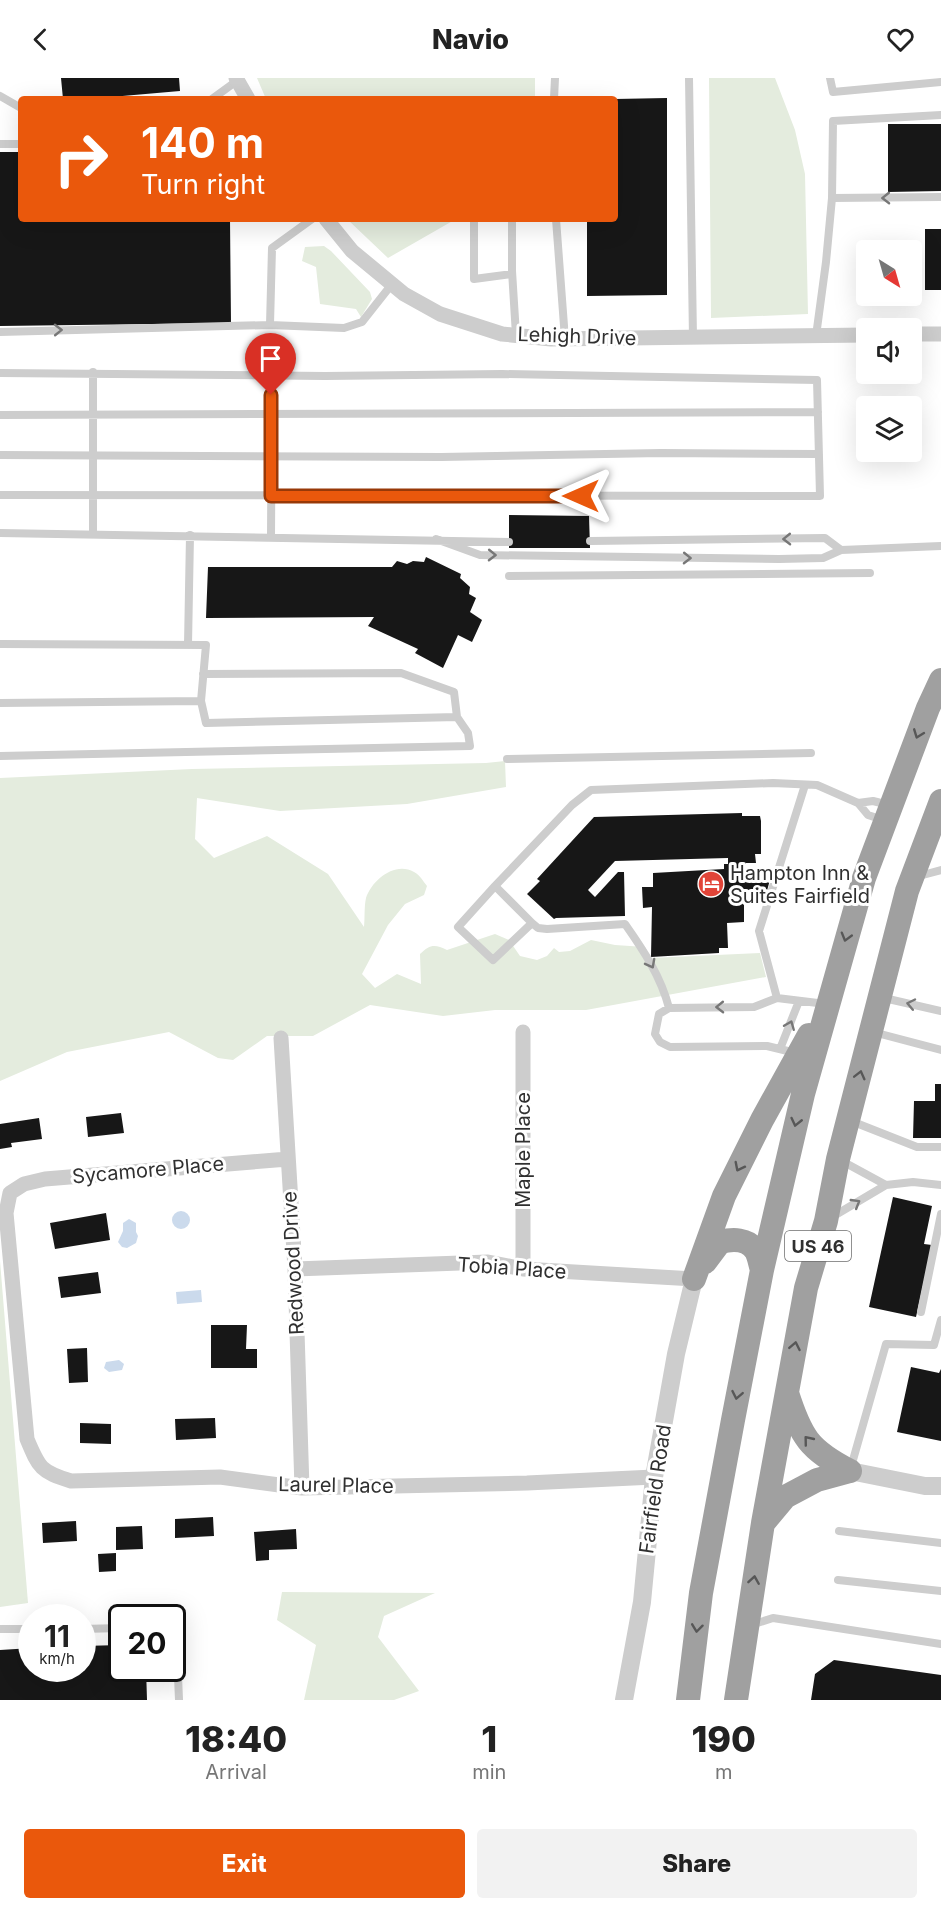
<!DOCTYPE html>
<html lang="en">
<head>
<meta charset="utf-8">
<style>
  :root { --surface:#fff; --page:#f2f2f2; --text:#222; --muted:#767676; --accent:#ea580c }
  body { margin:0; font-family:Inter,sans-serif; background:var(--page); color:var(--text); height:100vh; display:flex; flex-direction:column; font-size:22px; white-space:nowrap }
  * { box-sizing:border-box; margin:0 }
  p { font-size:20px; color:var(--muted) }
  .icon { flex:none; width:33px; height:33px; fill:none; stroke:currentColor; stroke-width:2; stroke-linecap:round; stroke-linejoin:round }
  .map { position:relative; height:1622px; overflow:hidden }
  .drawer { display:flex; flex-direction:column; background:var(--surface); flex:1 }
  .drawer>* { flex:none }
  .guide { position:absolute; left:18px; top:18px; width:600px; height:126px; border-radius:6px; box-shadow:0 6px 24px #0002; background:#ea580c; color:#fff; overflow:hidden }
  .needle { width:39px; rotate:143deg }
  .fabs { position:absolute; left:856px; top:162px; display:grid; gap:12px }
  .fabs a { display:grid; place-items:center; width:66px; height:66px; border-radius:6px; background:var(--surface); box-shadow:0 6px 24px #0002; font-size:30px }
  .speed { position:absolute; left:18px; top:1526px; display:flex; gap:12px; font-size:30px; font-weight:700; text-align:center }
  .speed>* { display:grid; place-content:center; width:78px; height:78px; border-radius:50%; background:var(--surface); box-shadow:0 6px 24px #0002; line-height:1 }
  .speed small { font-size:15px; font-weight:400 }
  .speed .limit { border:3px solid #111; border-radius:9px; background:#fff; color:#111 }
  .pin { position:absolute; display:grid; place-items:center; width:51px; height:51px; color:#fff; margin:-62px -26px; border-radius:50% 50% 50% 0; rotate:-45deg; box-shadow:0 0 6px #0007 }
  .pin .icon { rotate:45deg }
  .me { position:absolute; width:66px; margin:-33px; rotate:270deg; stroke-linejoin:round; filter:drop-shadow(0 0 4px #0008) }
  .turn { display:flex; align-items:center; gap:21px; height:126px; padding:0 24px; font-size:27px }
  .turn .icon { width:78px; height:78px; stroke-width:2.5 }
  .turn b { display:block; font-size:42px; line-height:51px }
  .eta { display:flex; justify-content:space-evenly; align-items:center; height:102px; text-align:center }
  .eta b { font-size:36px; font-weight:800; line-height:42px }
  .cta { display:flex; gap:12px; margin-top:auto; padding:12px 24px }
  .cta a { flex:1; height:69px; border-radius:6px; background:var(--accent); color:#fff; font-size:24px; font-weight:800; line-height:69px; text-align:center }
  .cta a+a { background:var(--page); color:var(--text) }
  header { display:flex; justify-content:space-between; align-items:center; height:78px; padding:0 24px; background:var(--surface); font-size:27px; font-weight:800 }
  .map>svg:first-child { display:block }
</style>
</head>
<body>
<header><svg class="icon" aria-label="back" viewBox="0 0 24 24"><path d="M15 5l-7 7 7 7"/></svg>Navio<svg class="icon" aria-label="heart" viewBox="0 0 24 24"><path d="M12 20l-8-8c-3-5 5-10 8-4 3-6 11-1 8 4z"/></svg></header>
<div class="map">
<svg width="941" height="1622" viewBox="0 0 941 1622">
  <rect width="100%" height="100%" fill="#fff"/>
  <path fill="#e4ecde" d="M 257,0 L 535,0 L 535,21 L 266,21 Z
    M 709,0 L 775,0 L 795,52 L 805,96 L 808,236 L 711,240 Z
    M 347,141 L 456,141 L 388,180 Z
    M 324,168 L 331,173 L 370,214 L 372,221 L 361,239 L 356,231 L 320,226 L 316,189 L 302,183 L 305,169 Z
    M 505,683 L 506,709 L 407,726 L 280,733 L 197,720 L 195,761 L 214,780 L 267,758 L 328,796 L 364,849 C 365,840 364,829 366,820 C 372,802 395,783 414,794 C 420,797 423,803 427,808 L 424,817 L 405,826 L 388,847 L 362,896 L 375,910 L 397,896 L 421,906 L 420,876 C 430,866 435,866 447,872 L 495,856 L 509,862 L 520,878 L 537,882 L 547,878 L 554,870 L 559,874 L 570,873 L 591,862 L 615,867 L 645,869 L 651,880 L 760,875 L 766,899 L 586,932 L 495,932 L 443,938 L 370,927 L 313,958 L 267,958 L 233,982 L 218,980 L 169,954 L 67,974 L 0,1003 L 0,700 L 192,691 L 486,685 Z
    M 0,1183 L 28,1525 L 0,1529 Z
    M 282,1514 L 435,1515 L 384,1538 L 378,1559 L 419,1613 L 394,1622 L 304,1622 L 316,1567 L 277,1542 Z"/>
  <path fill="#cbdaec" d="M172 1142a9 9 0 1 1 18 0a9 9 0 1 1-18 0Z
    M 129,1141 L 136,1145 L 136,1154 L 138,1158 L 136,1165 L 127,1170 L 122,1169 L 118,1164 L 123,1153 L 123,1145 Z
    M 201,1212 L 202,1224 L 177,1226 L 176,1214 Z
    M 119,1282 L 124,1286 L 122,1292 L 109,1294 L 104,1290 L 106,1284 Z"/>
  <path fill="#171717" d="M 61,0 L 179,0 L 180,13 L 88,21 L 63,21 Z
    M 667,20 L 667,217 L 587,218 L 587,141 L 615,141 L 615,21 Z
    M 888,46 L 941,46 L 941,113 L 888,114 Z
    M 0,74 L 21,74 L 21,141 L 230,141 L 231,245 L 0,248 Z
    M 925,151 L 941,151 L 941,212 L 925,212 Z
    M 509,437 L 589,438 L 590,470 L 509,470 Z
    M 426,479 L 461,496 L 460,500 L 470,509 L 469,516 L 476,520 L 470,534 L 482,542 L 472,564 L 458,557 L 443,590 L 415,575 L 418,571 L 368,548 L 374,539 L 206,540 L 208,489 L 392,489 L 397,483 L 407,486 L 413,483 L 424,484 Z
    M 742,735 L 742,738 L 760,738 L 761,743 L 761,776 L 755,776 L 756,785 L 746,785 L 746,797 L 771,798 L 765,820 L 744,821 L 744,844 L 727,845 L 728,870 L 719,870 L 719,875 L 651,879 L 652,829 L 643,830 L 642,809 L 653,809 L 653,795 L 724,791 L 724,786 L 728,786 L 728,780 L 615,783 L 588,812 L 595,819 L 618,794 L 624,794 L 625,838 L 556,840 L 554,841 L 527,816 L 540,803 L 537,801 L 594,739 Z
    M 935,1006 L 941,1006 L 941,1060 L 913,1060 L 914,1023 L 935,1023 Z
    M 121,1035 L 124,1055 L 88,1059 L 86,1039 Z
    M 39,1040 L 42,1061 L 11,1065 L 12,1069 L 0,1071 L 0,1046 Z
    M 893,1119 L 932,1128 L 924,1166 L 932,1167 L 916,1239 L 869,1229 Z
    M 106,1135 L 110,1162 L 55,1171 L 50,1145 Z
    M 98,1194 L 101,1215 L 61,1220 L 58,1199 Z
    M 211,1247 L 247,1247 L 246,1271 L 257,1271 L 257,1290 L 211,1290 Z
    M 87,1270 L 88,1304 L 69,1305 L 67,1271 Z
    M 911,1289 L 939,1295 L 941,1291 L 941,1363 L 897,1354 Z
    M 215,1340 L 216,1360 L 176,1362 L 175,1341 Z
    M 80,1345 L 111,1346 L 111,1366 L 80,1365 Z
    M 213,1439 L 214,1458 L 175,1460 L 175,1441 Z
    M 76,1443 L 77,1463 L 43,1465 L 42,1445 Z
    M 142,1448 L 143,1471 L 116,1472 L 116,1449 Z
    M 296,1451 L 297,1471 L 269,1472 L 269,1482 L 256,1483 L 254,1454 Z
    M 116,1475 L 116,1493 L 99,1494 L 98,1476 Z
    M 122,1567 L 122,1590 L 146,1590 L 147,1622 L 0,1622 L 0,1572 L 32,1570 L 32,1590 L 82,1590 L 82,1568 Z
    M 834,1582 L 941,1597 L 941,1622 L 811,1622 L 815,1596 Z"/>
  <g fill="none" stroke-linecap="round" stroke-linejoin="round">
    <path stroke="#cdcdcd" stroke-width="8" d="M 689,0 L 693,260
      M 830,0 L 833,14 L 941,4
      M 0,18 L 21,30
      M 212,21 L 238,2
      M 554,21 L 555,0
      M 0,66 L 21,66
      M 832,120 L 941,119
      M 474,141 L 474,201 L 512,196
      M 512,141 L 512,193 L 516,257
      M 556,141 L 565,261
      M 270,247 L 272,170 L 312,141
      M 0,254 L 270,247 L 344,250 L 362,244 L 392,206
      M 816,258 L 826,184 L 832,120 L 833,43 L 941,37
      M 0,295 L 325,298 L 502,296 L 817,302 L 820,418 L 0,417
      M 0,337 L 818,334
      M 0,377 L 441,379 L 661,375 L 819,376
      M 0,455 L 509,464
      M 93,456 L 93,294
      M 271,459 L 272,297
      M 436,461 L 480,477 L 779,481 L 823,480 L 841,472 L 941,468
      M 590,463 L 825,460 L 841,472
      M 509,498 L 870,495
      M 0,566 L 206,567 L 201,623 L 206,645 L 457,639 L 454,614 L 401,595 L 203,596
      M 188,567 L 190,457
      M 0,625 L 201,623
      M 0,678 L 470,668 L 468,655 L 457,639
      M 507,681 L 811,675
      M 805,707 L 759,853 L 777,920 L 826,926
      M 883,742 L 868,737 L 858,725 L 873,723 L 889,727
      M 919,798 L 941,792
      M 495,808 L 458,849 L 493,882 L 532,845 L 495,808 L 572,727 L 591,712 L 773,705 L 817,707 L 858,725
      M 532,845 L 538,850 L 547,851 L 625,846 C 644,873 661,899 669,930
      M 777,920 L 754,929 L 669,930 L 659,936 L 655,956 L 660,964 L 670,969 L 767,968 L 796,975
      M 884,920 L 941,933
      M 873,954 L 941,972
      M 780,971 L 799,923
      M 851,1043 L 917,1069 L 941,1069
      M 840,1082 L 886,1107
      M 832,1139 L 886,1107 L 913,1104 L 941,1107
      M 921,1234 L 941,1136
      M 851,1389 L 886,1266 L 934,1267 L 941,1242
      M 839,1453 L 941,1465
      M 838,1502 L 941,1513
      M 751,1547 L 773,1540 L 941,1566
      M 172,1550 L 176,1550 L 179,1622
      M 0,1551 L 32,1551
      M 82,1551 L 122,1550"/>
    <path stroke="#cdcdcd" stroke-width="15" d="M 236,0 L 248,21
      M 326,141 L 352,173 L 404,216 L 440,236 L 502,256 L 551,261 L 867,257
      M 912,256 L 941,256
      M 281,960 L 295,1191 L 302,1410
      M 288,1081 L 45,1101 L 24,1106 L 10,1115 L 6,1135 L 27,1361 C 39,1390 41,1394 71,1403 L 220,1399 L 302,1410 L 527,1405 L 654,1399
      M 295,1191 L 488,1184 L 523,1191 L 694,1201
      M 523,1191 L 523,954"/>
    <path stroke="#cdcdcd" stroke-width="18" d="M 850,1393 L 925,1408 L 941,1408
      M 624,1622 L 642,1524 L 654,1399 L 676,1276 L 694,1201"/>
    <path stroke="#a0a0a0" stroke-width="24" d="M 705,1184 L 720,1164 C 732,1161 748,1160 756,1173 C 759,1178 760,1186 762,1192
      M 694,1201 L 724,1118 L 762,1042 L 809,957
      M 787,1315 C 801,1359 809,1372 850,1393
      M 765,1443 L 785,1419 L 817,1402 L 850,1393
      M 688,1622 L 701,1515 L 733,1342 L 762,1192 L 803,1016 L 864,800 L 928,630 L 941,602
      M 736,1622 L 763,1445 L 806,1210 L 826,1143 L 838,1081 L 907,813 L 941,723"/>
  </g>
  <defs><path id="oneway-chevron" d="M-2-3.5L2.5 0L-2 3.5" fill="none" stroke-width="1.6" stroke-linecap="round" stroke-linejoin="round" transform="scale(1.5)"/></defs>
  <g stroke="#777">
    <use href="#oneway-chevron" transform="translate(886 120) rotate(179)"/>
    <use href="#oneway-chevron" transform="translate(58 252) rotate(-1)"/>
    <use href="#oneway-chevron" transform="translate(787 461) rotate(179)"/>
    <use href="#oneway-chevron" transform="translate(492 477) rotate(1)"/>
    <use href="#oneway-chevron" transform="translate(687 480) rotate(1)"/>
    <use href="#oneway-chevron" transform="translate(651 886) rotate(62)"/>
    <use href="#oneway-chevron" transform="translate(911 926) rotate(-168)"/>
    <use href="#oneway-chevron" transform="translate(720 929) rotate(179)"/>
    <use href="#oneway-chevron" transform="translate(790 947) rotate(-68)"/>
    <use href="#oneway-chevron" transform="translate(856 1125) rotate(-31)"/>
  </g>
  <g stroke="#575757">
    <use href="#oneway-chevron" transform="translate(918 656) rotate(111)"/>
    <use href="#oneway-chevron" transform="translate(846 859) rotate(106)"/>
    <use href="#oneway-chevron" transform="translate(860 997) rotate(-76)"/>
    <use href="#oneway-chevron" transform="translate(796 1044) rotate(103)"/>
    <use href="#oneway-chevron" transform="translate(739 1089) rotate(117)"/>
    <use href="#oneway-chevron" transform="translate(795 1268) rotate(-79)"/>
    <use href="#oneway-chevron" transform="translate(737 1317) rotate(101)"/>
    <use href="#oneway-chevron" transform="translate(808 1362) rotate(-129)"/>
    <use href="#oneway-chevron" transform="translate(754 1502) rotate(-81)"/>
    <use href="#oneway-chevron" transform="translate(697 1550) rotate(97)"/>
  </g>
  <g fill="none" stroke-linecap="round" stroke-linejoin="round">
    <defs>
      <path id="route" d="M 271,317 L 271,418 L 581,418"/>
    </defs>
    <use href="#route" stroke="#983908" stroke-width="15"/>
    <use href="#route" stroke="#ea580c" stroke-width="10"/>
  </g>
  <defs>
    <symbol id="hotel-disc" viewBox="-11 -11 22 22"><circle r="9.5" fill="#e14438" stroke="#fff"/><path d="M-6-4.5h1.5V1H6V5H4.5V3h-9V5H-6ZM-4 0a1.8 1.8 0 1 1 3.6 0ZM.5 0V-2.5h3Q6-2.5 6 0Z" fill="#fff"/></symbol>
  </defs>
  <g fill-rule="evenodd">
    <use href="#hotel-disc" x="696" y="791" width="30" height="30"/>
  </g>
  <g text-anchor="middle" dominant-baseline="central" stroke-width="6" stroke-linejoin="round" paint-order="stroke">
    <rect fill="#fff" stroke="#6e6e6e" stroke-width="1.5" x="785" y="1153" width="66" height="30" rx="4.5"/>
    <g font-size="18" font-weight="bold" fill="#303030">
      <text x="818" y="1168">US 46</text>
    </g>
    <g font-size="20" fill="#303030" stroke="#fff">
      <text transform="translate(577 258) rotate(2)">Lehigh Drive</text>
      <text transform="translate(523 1072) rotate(-90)">Maple Place</text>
      <text transform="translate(148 1092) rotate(-5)">Sycamore Place</text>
      <text transform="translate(293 1185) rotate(-93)">Redwood Drive</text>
      <text transform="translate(512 1190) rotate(4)">Tobia Place</text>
      <text transform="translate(336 1407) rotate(1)">Laurel Place</text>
      <text transform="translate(655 1411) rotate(-82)">Fairfield Road</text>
    </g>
    <g font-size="20" fill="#303030" stroke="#fff" text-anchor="start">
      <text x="730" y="795">Hampton Inn &amp;<tspan x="730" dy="23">Suites Fairfield</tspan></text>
    </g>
  </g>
</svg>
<div class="fabs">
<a><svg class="needle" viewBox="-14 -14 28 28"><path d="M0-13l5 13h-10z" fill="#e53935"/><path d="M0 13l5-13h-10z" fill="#767676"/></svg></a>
<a><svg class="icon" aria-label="sound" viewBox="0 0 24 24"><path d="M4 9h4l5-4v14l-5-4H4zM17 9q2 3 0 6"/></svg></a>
<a><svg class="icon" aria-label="layers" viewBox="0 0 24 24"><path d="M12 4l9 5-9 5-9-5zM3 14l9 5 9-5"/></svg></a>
</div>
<div class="speed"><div>11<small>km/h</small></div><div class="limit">20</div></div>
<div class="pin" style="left:271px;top:317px;background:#d93025"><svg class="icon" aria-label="arrive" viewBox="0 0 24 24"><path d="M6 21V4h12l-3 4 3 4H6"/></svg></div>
<svg class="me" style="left:581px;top:418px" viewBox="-20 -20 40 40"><path d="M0-17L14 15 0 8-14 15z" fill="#ea580c" stroke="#fff" stroke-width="4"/></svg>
<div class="guide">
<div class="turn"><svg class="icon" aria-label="right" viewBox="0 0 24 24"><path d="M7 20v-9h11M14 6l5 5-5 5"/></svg><div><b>140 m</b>Turn right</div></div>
</div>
</div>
<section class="drawer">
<div class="eta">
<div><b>18:40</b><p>Arrival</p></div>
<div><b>1</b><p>min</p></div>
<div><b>190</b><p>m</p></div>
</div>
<div class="cta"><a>Exit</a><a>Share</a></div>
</section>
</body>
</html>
